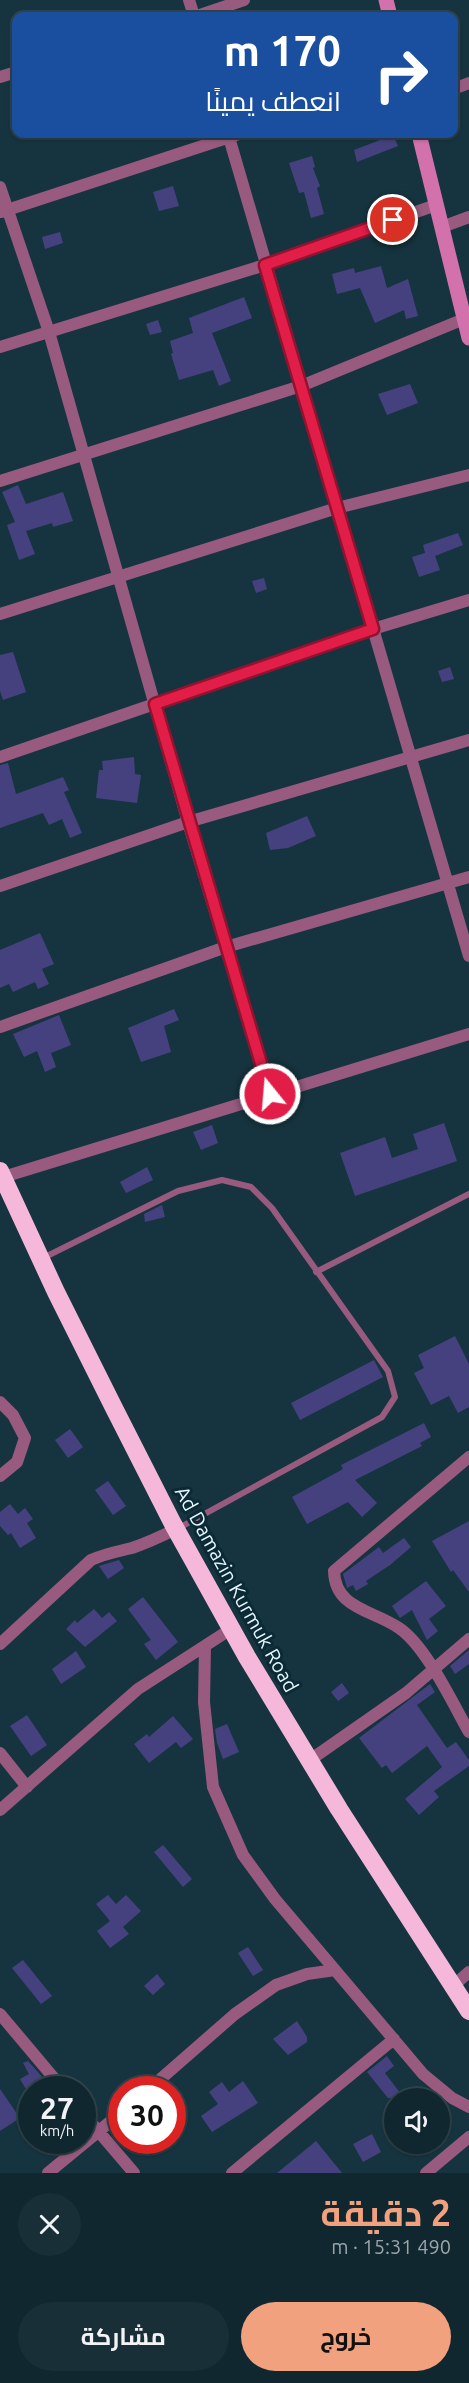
<!DOCTYPE html>
<html lang="ar">
<head>
<meta charset="utf-8">
<style>
  :root { --surface:#10272f; --page:#192f37; --text:#f1f3f6; --muted:#9ca5aa; --line:#30444b; --accent:#f2a17e }
  body { margin:0; font-family:Ubuntu,Cairo,sans-serif; background:var(--page); color:var(--text); direction:rtl; height:100vh; display:flex; flex-direction:column; font-size:22px; white-space:nowrap }
  * { box-sizing:border-box; margin:0 }
  p { font-size:20px; color:var(--muted) }
  .icon { flex:none; width:33px; height:33px; fill:none; stroke:currentColor; stroke-width:2; stroke-linecap:round; stroke-linejoin:round }
  .map { position:relative; height:2173px; overflow:hidden; direction:ltr }
  .side { display:flex; flex-direction:column; background:var(--surface); flex:1 }
  .side>* { flex:none }
  .hud { position:absolute; left:12px; top:12px; width:446px; height:126px; border-radius:12px; box-shadow:0 2px 4px #0004,0 0 0 2px var(--line); direction:rtl; background:#1a4fa0; color:#fff; overflow:hidden }
  .controls { position:absolute; left:384px; top:2088px; display:grid; gap:12px }
  .controls a { display:grid; place-items:center; width:66px; height:66px; border-radius:50%; background:var(--surface); box-shadow:0 2px 4px #0004,0 0 0 2px var(--line); font-size:30px }
  .speed { position:absolute; left:18px; top:2076px; display:flex; gap:12px; font-size:30px; font-weight:700; text-align:center }
  .speed>* { display:grid; place-content:center; width:78px; height:78px; border-radius:50%; background:var(--surface); box-shadow:0 2px 4px #0004,0 0 0 2px var(--line); line-height:1 }
  .speed small { font-size:15px; font-weight:400 }
  .speed .limit { border:9px solid #d22; background:#fff; color:#111 }
  .pin { position:absolute; display:grid; place-items:center; width:51px; height:51px; color:#fff; margin:-26px; border:3px solid #fff; border-radius:50%; box-shadow:0 2px 6px #0007 }
  .me { position:absolute; width:66px; margin:-33px; rotate:343deg; stroke-linejoin:round; filter:drop-shadow(0 0 4px #0008) }
  .turn { display:flex; align-items:center; gap:21px; height:126px; padding:0 18px; font-size:27px }
  .turn .icon { width:78px; height:78px; stroke-width:2.5 }
  .turn b { display:block; font-size:42px; line-height:51px }
  .round { display:grid; place-items:center; flex:none; width:63px; height:63px; border-radius:32px; background:var(--page) }
  .overview { display:flex; align-items:center; justify-content:space-between; height:102px; padding:0 18px }
  h1 { font-size:36px; font-weight:700; line-height:45px; color:var(--accent) }
  .button { display:flex; gap:12px; margin-top:auto; padding:12px 18px }
  .button a { flex:1; height:69px; border-radius:36px; background:var(--accent); color:#111; font-size:24px; font-weight:700; line-height:69px; text-align:center }
  .button a+a { background:var(--page); color:var(--text) }
  .map>svg:first-child { display:block }
</style>
</head>
<body>
<div class="map">
<svg width="469" height="2173" viewBox="0 0 469 2173">
  <rect width="100%" height="100%" fill="#16343f"/>
  <path fill="#45417f" d="M 393,135 L 398,146 L 357,162 L 354,150 Z
    M 312,156 L 315,167 L 313,168 L 320,186 L 317,188 L 324,214 L 311,218 L 304,192 L 299,193 L 289,163 Z
    M 173,186 L 179,206 L 159,211 L 153,192 Z
    M 60,232 L 63,243 L 45,249 L 42,237 Z
    M 381,266 L 387,288 L 408,279 L 418,316 L 406,319 L 404,310 L 375,323 L 360,288 L 337,294 L 332,274 L 354,268 L 355,273 Z
    M 244,297 L 252,318 L 212,333 L 231,381 L 219,386 L 213,370 L 179,380 L 171,354 L 173,353 L 170,341 L 193,333 L 189,318 Z
    M 158,320 L 162,332 L 150,335 L 146,324 Z
    M 410,384 L 418,403 L 387,415 L 378,394 Z
    M 18,485 L 26,504 L 63,492 L 73,521 L 53,527 L 52,523 L 26,531 L 35,554 L 19,560 L 7,525 L 15,522 L 2,492 Z
    M 458,533 L 463,545 L 435,556 L 440,570 L 419,577 L 412,557 L 425,553 L 423,545 Z
    M 264,578 L 267,589 L 256,593 L 252,581 Z
    M 13,652 L 26,692 L 3,700 L 0,691 L 0,655 Z
    M 450,667 L 454,679 L 442,682 L 438,671 Z
    M 134,757 L 135,774 L 141,775 L 137,803 L 96,798 L 99,770 L 103,770 L 102,761 Z
    M 8,763 L 16,794 L 63,777 L 69,790 L 64,792 L 82,833 L 70,838 L 62,819 L 49,825 L 43,813 L 0,828 L 0,765 Z
    M 307,816 L 316,836 L 288,848 L 270,850 L 266,833 Z
    M 40,933 L 54,964 L 42,969 L 49,984 L 38,989 L 35,982 L 13,992 L 9,984 L 0,988 L 0,950 Z
    M 174,1009 L 179,1020 L 164,1026 L 171,1052 L 141,1062 L 128,1028 Z
    M 59,1015 L 71,1045 L 51,1053 L 56,1067 L 45,1072 L 37,1051 L 24,1057 L 13,1034 Z
    M 444,1123 L 457,1161 L 355,1196 L 340,1153 L 385,1137 L 392,1158 L 418,1149 L 413,1134 Z
    M 212,1125 L 218,1143 L 201,1150 L 193,1132 Z
    M 147,1167 L 153,1180 L 126,1193 L 120,1182 Z
    M 162,1205 L 165,1217 L 145,1222 L 144,1214 Z
    M 455,1336 L 469,1364 L 469,1407 L 458,1413 L 449,1396 L 431,1405 L 414,1373 L 424,1368 L 418,1355 Z
    M 374,1360 L 383,1377 L 300,1420 L 291,1403 Z
    M 424,1423 L 431,1437 L 420,1443 L 422,1446 L 355,1480 L 377,1503 L 362,1517 L 348,1502 L 307,1524 L 292,1497 L 343,1469 L 341,1465 Z
    M 70,1429 L 83,1447 L 68,1458 L 55,1440 Z
    M 108,1481 L 126,1506 L 113,1515 L 95,1490 Z
    M 10,1504 L 18,1514 L 25,1508 L 33,1519 L 27,1523 L 36,1538 L 20,1548 L 11,1533 L 8,1535 L 0,1526 L 0,1512 Z
    M 469,1521 L 469,1592 L 453,1570 L 451,1572 L 432,1541 Z
    M 404,1538 L 411,1547 L 390,1565 L 366,1581 L 368,1584 L 356,1591 L 353,1585 L 347,1588 L 343,1574 L 379,1547 L 383,1553 Z
    M 119,1560 L 124,1568 L 108,1579 L 99,1566 Z
    M 426,1581 L 446,1606 L 429,1619 L 438,1631 L 427,1640 L 412,1610 L 400,1618 L 392,1606 Z
    M 143,1597 L 178,1642 L 156,1660 L 144,1644 L 151,1640 L 128,1609 Z
    M 94,1609 L 102,1618 L 109,1612 L 117,1621 L 85,1647 L 66,1629 L 75,1620 L 77,1623 Z
    M 469,1650 L 469,1664 L 455,1674 L 450,1666 Z
    M 76,1651 L 86,1667 L 61,1684 L 52,1669 Z
    M 342,1683 L 349,1693 L 338,1701 L 331,1692 Z
    M 430,1684 L 435,1692 L 417,1705 L 447,1748 L 456,1742 L 469,1760 L 469,1766 L 434,1791 L 439,1797 L 419,1815 L 405,1799 L 442,1767 L 427,1746 L 392,1773 L 386,1765 L 382,1768 L 359,1738 Z
    M 27,1715 L 47,1745 L 31,1756 L 10,1726 Z
    M 173,1716 L 193,1739 L 181,1748 L 176,1742 L 149,1763 L 134,1744 L 147,1734 L 149,1737 Z
    M 227,1724 L 239,1752 L 223,1759 L 217,1743 L 215,1729 Z
    M 163,1845 L 192,1879 L 183,1887 L 154,1852 Z
    M 108,1895 L 116,1904 L 126,1895 L 141,1911 L 123,1927 L 129,1934 L 110,1948 L 97,1931 L 110,1921 L 96,1904 Z
    M 248,1947 L 263,1970 L 253,1976 L 238,1953 Z
    M 23,1960 L 52,1996 L 41,2004 L 12,1968 Z
    M 157,1974 L 165,1984 L 153,1995 L 144,1986 Z
    M 297,2021 L 307,2037 L 307,2042 L 288,2055 L 273,2039 Z
    M 387,2056 L 394,2066 L 385,2073 L 404,2098 L 388,2098 L 367,2072 Z
    M 28,2061 L 44,2079 L 26,2089 L 20,2079 L 29,2074 L 23,2063 Z
    M 243,2081 L 258,2103 L 212,2132 L 201,2116 L 218,2104 L 209,2092 L 222,2082 L 229,2092 Z
    M 0,2089 L 20,2118 L 0,2131 Z
    M 372,2134 L 381,2152 L 363,2162 L 353,2144 Z
    M 316,2141 L 342,2173 L 277,2173 Z"/>
  <g fill="none" stroke-linecap="round" stroke-linejoin="round">
    <path stroke="#985b7f" stroke-width="6" d="M 43,1258 L 178,1191 L 222,1180 L 251,1187 L 272,1208 L 388,1371 L 395,1397 L 382,1417 L 177,1529
      M 316,1272 L 469,1194"/>
    <path stroke="#985b7f" stroke-width="12" d="M 189,0 L 194,16
      M 197,16 L 244,0
      M 0,77 L 16,72
      M 453,89 L 469,83
      M 228,134 L 469,956
      M 0,187 L 49,332 L 188,822 L 270,1094
      M 1,212 L 239,134
      M 442,227 L 469,217
      M 0,347 L 265,265 L 436,205
      M 0,481 L 301,386 L 464,319
      M 0,614 L 337,508 L 469,475
      M 0,757 L 373,629 L 469,600
      M 0,886 L 188,822 L 469,740
      M 0,1027 L 226,947 L 469,877
      M 0,1178 L 469,1034
      M 0,1402 L 13,1415 L 25,1438 L 17,1462 L 0,1476
      M 469,1457 L 334,1571 C 335,1609 373,1610 399,1628 C 426,1646 453,1704 469,1732
      M 0,1644 L 91,1560 C 107,1553 116,1552 132,1548 C 147,1543 162,1536 176,1529
      M 205,1646 L 204,1702 L 213,1787 L 243,1855 L 275,1899 L 423,2074 L 452,2098 L 469,2107
      M 0,1753 L 27,1787
      M 310,1760 L 406,1693 L 469,1639
      M 0,1810 L 138,1689 L 231,1629
      M 453,1986 L 469,1972
      M 0,2014 L 64,2090
      M 148,2090 L 235,2014 L 276,1985 L 307,1974 L 335,1970
      M 82,2112 L 134,2173
      M 48,2173 L 122,2112
      M 232,2173 L 394,2039
      M 426,2173 L 469,2137"/>
    <path stroke="#d271ac" stroke-width="15" d="M 386,0 L 390,16
      M 419,134 L 469,338"/>
    <path stroke="#f5b8db" stroke-width="18" d="M 0,1171 L 56,1292 L 114,1408 L 173,1524 L 247,1657 L 339,1809 L 469,2011"/>
  </g>
  <g fill="none" stroke-linecap="round" stroke-linejoin="round">
    <defs>
      <path id="route" d="M 270,1094 L 155,704 L 373,629 L 265,265 L 393,220"/>
    </defs>
    <use href="#route" stroke="#92132f" stroke-width="15"/>
    <use href="#route" stroke="#e11d48" stroke-width="10"/>
  </g>
  <g text-anchor="middle" dominant-baseline="central" stroke-width="6" stroke-linejoin="round" paint-order="stroke">
    <g font-size="20" fill="#e6f7fe" stroke="#0b2a35">
      <text transform="translate(237 1589) rotate(61)">Ad Damazin Kurmuk Road</text>
    </g>
  </g>
</svg>
<div class="controls">
<a><svg class="icon" aria-label="sound" viewBox="0 0 24 24"><path d="M4 9h4l5-4v14l-5-4H4zM17 9q2 3 0 6"/></svg></a>
</div>
<div class="speed"><div>27<small>km/h</small></div><div class="limit">30</div></div>
<div class="pin" style="left:393px;top:220px;background:#d93025"><svg class="icon" aria-label="arrive" viewBox="0 0 24 24"><path d="M6 21V4h12l-3 4 3 4H6"/></svg></div>
<svg class="me" style="left:270px;top:1094px" viewBox="-20 -20 40 40"><circle r="17" fill="#e11d48" stroke="#fff" stroke-width="3"/><path d="M0-11L8 9 0 5-8 9z" fill="#fff"/></svg>
<div class="hud">
<div class="turn"><svg class="icon" aria-label="right" viewBox="0 0 24 24"><path d="M7 20v-9h11M14 6l5 5-5 5"/></svg><div><b>170 m</b>انعطف يمينًا</div></div>
</div>
</div>
<section class="side">
<div class="overview"><div><h1>2 دقيقة</h1><p>490 m · 15:31</p></div><a class="round"><svg class="icon" aria-label="close" viewBox="0 0 24 24"><path d="M6 6l12 12M18 6L6 18"/></svg></a></div>
<div class="button"><a>خروج</a><a>مشاركة</a></div>
</section>
</body>
</html>
